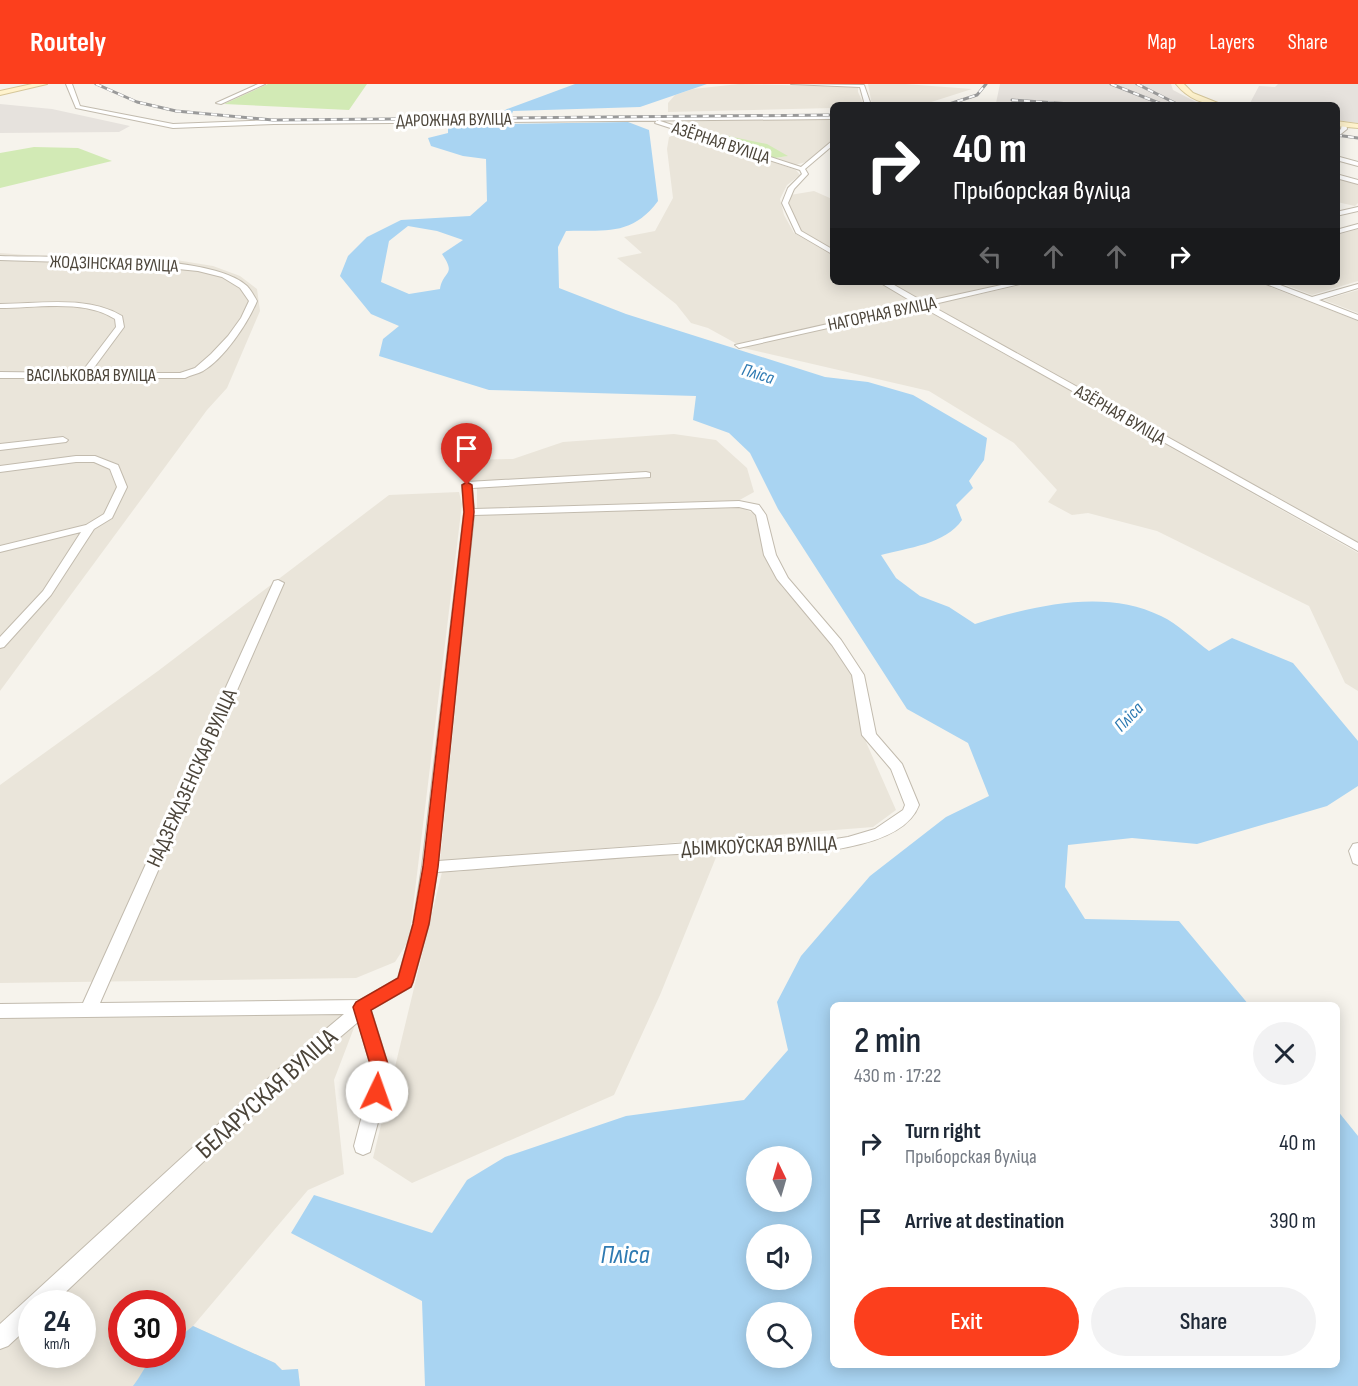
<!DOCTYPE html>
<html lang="en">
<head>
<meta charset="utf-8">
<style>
  :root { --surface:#fff; --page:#f2f2f3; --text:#1f2937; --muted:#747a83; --accent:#fc3f1d }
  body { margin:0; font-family:"Sofia Sans Condensed",sans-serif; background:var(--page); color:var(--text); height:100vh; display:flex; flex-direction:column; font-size:22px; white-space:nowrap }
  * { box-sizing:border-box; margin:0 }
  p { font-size:20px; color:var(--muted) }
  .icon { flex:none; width:33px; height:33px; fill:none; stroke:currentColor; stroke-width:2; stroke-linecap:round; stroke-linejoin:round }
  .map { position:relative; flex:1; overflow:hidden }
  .details { position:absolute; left:830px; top:918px; width:510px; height:366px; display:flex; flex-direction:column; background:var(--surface); border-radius:9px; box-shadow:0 3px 15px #0003 }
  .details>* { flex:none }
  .banner { position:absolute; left:830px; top:18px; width:510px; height:183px; border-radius:9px; box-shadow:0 3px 15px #0003; background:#202124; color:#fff; overflow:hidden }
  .needle { width:39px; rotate:355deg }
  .buttons { position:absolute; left:746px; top:1062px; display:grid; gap:12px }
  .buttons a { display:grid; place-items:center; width:66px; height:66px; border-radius:50%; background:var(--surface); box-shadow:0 3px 15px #0003; font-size:30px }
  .speed { position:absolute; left:18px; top:1206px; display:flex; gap:12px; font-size:30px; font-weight:700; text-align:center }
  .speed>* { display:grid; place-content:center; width:78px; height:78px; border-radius:50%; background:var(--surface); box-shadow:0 3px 15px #0003; line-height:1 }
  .speed small { font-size:15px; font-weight:400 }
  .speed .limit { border:9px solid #d22; background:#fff; color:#111 }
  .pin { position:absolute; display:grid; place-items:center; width:51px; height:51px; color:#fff; margin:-62px -26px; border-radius:50% 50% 50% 0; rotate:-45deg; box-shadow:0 0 6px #0007 }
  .pin .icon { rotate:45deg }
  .me { position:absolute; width:66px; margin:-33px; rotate:3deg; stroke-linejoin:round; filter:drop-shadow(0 0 4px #0008) }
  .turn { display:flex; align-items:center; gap:21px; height:126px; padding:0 24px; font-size:27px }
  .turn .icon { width:78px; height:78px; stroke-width:2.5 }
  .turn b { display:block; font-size:42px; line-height:51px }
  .lanes { display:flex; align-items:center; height:57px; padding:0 24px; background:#0003; justify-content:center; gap:30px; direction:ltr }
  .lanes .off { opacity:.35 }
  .round { display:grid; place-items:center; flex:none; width:63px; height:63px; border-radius:32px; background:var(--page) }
  .head { display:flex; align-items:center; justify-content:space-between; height:102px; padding:0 24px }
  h1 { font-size:36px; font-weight:600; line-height:45px }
  .action { display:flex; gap:12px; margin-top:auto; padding:12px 24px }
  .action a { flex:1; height:69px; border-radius:36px; background:var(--accent); color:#fff; font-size:24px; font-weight:600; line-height:69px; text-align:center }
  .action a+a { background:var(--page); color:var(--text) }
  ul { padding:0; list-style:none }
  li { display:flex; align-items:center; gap:18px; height:78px; padding:0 24px }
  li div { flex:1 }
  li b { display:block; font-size:22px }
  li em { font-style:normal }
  header { display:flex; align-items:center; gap:36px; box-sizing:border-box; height:84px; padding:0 30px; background:var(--accent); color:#fff }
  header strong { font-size:28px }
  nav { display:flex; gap:33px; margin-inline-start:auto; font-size:21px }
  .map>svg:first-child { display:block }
</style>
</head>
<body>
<header>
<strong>Routely</strong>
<nav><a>Map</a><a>Layers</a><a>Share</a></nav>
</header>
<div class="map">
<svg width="1358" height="1302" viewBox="0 0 1358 1302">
  <rect width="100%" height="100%" fill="#f6f3ec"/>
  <path fill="#eae5da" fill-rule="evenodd" d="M 739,0 L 858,3 L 858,8 L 864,21 L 832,21 L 832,24 L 668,28 L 668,19 L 675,11 L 693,5 Z
    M 868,0 L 905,0 L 972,5 L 922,21 L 872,21 Z
    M 832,35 L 832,57 L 806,78 L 795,81 L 775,74 L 787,72 L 699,50 L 687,37 Z
    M 680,49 L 706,54 L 796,86 L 800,91 L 787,101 L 780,115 L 784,131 L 794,149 L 832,171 L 832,198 L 879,198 L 917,220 L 737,260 L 708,244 L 691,239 L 676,220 L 617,174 L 642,169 L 624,153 L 655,147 L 673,114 L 667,65 L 669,53 Z
    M 1336,93 L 1358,100 L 1358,119 L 1355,122 L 1337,118 Z
    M 814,107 L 832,115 L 832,166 L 800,147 L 789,121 L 790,111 Z
    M 1358,145 L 1358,197 L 1312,211 L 1278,198 L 1336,198 L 1337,151 Z
    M 0,169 L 54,173 L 176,176 L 213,182 L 240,192 L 257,205 L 260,227 L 227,304 L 207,326 L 0,607 Z
    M 889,198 L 1002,198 L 1007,200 L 925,218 Z
    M 1035,198 L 1258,198 L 1358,237 L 1358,460 L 931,221 Z
    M 1358,206 L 1358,229 L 1324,216 Z
    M 921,223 L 1358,469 L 1358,607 L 1345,599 L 1309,522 L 1157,447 L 1088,429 L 1072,431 L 1048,418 L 1057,406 L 1014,359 L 929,307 L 739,263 Z
    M 674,350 L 716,356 L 747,384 L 754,408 L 736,418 L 477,426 L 477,403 L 650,393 L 650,389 L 469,398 L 467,376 L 513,375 L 563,358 Z
    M 459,408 L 462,420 L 409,856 L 395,878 L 356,894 L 0,899 L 0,701 L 158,587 L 389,411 Z
    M 738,422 L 759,432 L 765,472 L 782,503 L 835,562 L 852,592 L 866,658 L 896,726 L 873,743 L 440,777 L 474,430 Z
    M 719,766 L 660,911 L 614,1011 L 412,1099 L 373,1074 L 442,788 Z
    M 365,915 L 334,996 L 344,1090 L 308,1106 L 193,1242 L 275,1279 L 282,1286 L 298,1285 L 300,1302 L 0,1302 L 0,920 ZM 32,1220 L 82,1220 L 82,1270 L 32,1270 ZM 122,1220 L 172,1220 L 172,1270 L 122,1270 Z"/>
  <path fill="#e6e2dd" d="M 1000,0 L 1171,0 L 1173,6 L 1198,19 L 1029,21 L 996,19 Z
    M 1278,0 L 1358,0 L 1358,39 L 1337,36 L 1336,21 L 1249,21 L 1259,2 L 1275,3 Z
    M 0,20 L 52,25 L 130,42 L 119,48 L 0,49 Z"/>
  <path fill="#d2eab5" d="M 268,0 L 367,0 L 349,26 L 224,20 Z
    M 709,48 L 767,60 L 788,72 L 775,74 L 699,50 Z
    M 34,63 L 78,64 L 112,77 L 0,104 L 0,69 Z"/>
  <path fill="#a9d4f2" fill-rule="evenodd" d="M 575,0 L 707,0 L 640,23 L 513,27 L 508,40 L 628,38 L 649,46 L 658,117 C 632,152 606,146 566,147 L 558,163 L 559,204 L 626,230 L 825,293 L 868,298 L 913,311 L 987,354 L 984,376 L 969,397 L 973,404 L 956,421 L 962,436 C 946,460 907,464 881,471 L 896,494 L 920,512 L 949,523 L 975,540 C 1033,522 1104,504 1161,532 C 1178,540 1194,556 1209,567 L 1232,554 L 1293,579 L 1358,657 L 1358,702 L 1327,722 L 1197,760 L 1132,754 L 1068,761 L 1065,803 L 1085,835 L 1179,837 L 1249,921 L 832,921 L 832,1281 L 1336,1281 L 1337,1026 L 1358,1052 L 1358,1302 L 425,1302 L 422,1217 L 291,1149 L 314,1111 L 432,1149 L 467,1096 L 505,1073 L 626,1032 L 744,1016 L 788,966 L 777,918 L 801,872 L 870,792 L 946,733 L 989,712 L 968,659 L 907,625 L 778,425 L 750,369 L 729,349 L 693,336 L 696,312 L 489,306 L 379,272 L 383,255 L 399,242 L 371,230 L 340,192 L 348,172 L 367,153 L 401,136 L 470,132 L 487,117 L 486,75 L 463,72 L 431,62 L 428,54 L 448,49 L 448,44 L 484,38 L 507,25 ZM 408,142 L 437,147 L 463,156 L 442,170 C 457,192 443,186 440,205 L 409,210 L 381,198 L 389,157 ZM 756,1072 L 801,1072 L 801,1118 L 756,1118 ZM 756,1150 L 801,1150 L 801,1196 L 756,1196 ZM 756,1228 L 801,1228 L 801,1274 L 756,1274 Z
    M 193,1242 L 275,1279 L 282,1286 L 298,1285 L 300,1302 L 133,1302 C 148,1283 146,1270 172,1270 L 173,1258 Z"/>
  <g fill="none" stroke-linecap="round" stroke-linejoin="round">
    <defs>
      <path id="street" d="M 66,0 L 72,0 L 80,22 L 173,40 L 274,36 L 832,31 L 832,35 L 274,40 L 173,44 L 76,24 Z
        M 258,0 L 265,0 L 221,20 L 216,19 Z
        M 791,0 L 864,1 L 871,21 L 865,21 L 860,3 Z
        M 657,36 L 801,83 L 832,57 L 832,62 L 805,85 L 808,90 L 794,105 L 788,119 L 801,147 L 832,165 L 832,170 L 796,149 L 782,119 L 788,104 L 802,90 L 800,86 L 655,39 Z
        M 1342,39 L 1346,39 L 1347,45 L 1336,54 L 1336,49 L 1341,45 Z
        M 1336,72 L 1358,78 L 1358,82 L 1336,76 Z
        M 1336,90 L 1358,96 L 1358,100 L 1336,94 Z
        M 1358,123 L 1358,127 L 1336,132 L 1336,128 Z
        M 1358,140 L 1358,144 L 1336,150 L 1336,146 Z
        M 0,172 C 53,174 211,168 247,202 C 251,206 254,212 257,217 C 248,239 224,275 203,287 C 197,290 191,291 185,294 L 0,294 L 0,288 L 81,289 L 116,243 L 115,235 C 84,215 36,224 0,224 L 0,220 C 39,220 87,211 122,232 L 124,243 L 90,289 L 180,289 L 195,284 L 211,270 L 228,252 L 241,234 L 249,217 L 240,204 L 222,193 L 198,187 L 128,180 L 0,176 Z
        M 879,198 L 889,198 L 924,218 L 1015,198 L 1029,198 L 930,221 L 1358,459 L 1358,467 L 922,223 L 739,264 L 735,261 L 916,220 Z
        M 1261,198 L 1272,198 L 1312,213 L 1358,200 L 1358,204 L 1319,216 L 1358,231 L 1358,236 Z
        M 63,353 L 68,356 L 66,358 L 0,366 L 0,360 Z
        M 76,372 L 95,372 L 118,381 L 127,403 L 112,434 L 94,445 L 51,511 L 4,563 L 0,564 L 0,553 L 43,507 L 81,448 L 0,468 L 0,462 L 86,441 L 104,430 L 117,403 L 110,385 L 94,378 L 76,378 L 0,388 L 0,382 Z
        M 646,388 L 650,389 L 650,393 L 472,404 L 474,425 L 739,417 L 759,421 L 766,431 L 776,471 L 788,494 L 841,556 L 864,591 L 876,650 L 902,680 L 919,721 C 909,748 873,758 848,763 C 804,773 759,765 715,768 C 622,772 530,781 437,788 L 429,840 L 413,898 L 411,903 L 371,926 L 391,990 L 370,1068 L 363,1071 L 356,1068 L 354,1062 L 373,990 L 358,938 L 294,992 L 53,1220 L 32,1220 L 32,1240 L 8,1262 L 0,1265 L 0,1240 L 282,982 L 344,930 L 0,934 L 0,920 L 83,919 L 274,497 L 278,496 L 284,499 L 100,919 L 360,916 L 398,894 L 413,840 L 422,783 L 464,428 L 462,401 L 467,398 ZM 739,423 L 751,426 L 756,431 L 764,471 L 777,495 L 832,561 L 852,591 L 862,651 L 891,685 L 905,721 L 903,726 L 875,745 L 848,753 L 816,758 L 717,757 L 438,777 L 474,431 Z
        M 1358,759 L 1358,781 L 1353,779 L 1349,767 L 1353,760 Z"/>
      <path id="secondary" d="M 32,0 L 47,0 L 0,11 L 0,7 Z
        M 1176,0 L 1184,0 L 1193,9 L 1223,21 C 1204,21 1188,15 1176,0 Z
        M 1336,37 L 1358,40 L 1358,44 L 1336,42 Z"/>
    </defs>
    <use href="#street" stroke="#c2bbae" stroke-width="2"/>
    <use href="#secondary" stroke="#d6c79b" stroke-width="2"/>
    <use href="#street" fill="#fff" fill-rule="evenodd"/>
    <use href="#secondary" fill="#fff3cd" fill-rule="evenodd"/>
    <defs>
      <path id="rail" d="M 96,0 L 137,18 L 176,27 L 273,36 L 832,31
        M 1111,0 L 1164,21
        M 1137,0 L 1179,21
        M 1012,16 L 1086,21
        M 946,21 L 977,11 L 986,0
        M 1336,51 L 1358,54"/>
    </defs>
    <use href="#rail" stroke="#9a9a9a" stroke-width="3"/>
    <use href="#rail" stroke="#fff" stroke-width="2" stroke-dasharray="6" stroke-linecap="butt"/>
  </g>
  <path fill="#fc3f1d" stroke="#a42913" stroke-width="1.5" d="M 467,398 L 472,401 L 474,428 L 438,783 L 429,840 L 413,898 L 411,903 L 371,926 L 391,990 L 383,1014 L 377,1016 L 370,1014 L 368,1008 L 373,990 L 353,923 L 356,918 L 398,894 L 413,840 L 423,783 L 464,428 L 462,401 Z"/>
  <g text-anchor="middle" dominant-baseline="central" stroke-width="6" stroke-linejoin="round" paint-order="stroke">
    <g font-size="18" fill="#4b4439" stroke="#fff">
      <text transform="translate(454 36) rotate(-1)">ДАРОЖНАЯ ВУЛІЦА</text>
      <text transform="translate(721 59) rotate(18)">АЗЁРНАЯ ВУЛІЦА</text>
      <text transform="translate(114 180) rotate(2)">ЖОДЗІНСКАЯ ВУЛІЦА</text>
      <text transform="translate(882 230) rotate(-12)">НАГОРНАЯ ВУЛІЦА</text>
      <text x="91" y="291">ВАСІЛЬКОВАЯ ВУЛІЦА</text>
      <text transform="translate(1120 331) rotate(30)">АЗЁРНАЯ ВУЛІЦА</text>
    </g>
    <g font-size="18" font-style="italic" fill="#2e7ab2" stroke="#fff">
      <text transform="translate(758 290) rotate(17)">Пліса</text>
      <text transform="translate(1129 633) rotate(-46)">Пліса</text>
    </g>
    <g font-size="21" fill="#4b4439" stroke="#fff">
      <text transform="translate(192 694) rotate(-66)">НАДЗЕЖДЗЕНСКАЯ ВУЛІЦА</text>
      <text transform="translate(759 762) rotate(-2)">ДЫМКОЎСКАЯ ВУЛІЦА</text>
    </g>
    <g font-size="26" fill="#4b4439" stroke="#fff">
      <text transform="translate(267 1010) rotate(-42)">БЕЛАРУСКАЯ ВУЛІЦА</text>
    </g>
    <g font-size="27" font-style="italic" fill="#2e7ab2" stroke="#fff">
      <text x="625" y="1171">Пліса</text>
    </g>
  </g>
</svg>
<div class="buttons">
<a><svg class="needle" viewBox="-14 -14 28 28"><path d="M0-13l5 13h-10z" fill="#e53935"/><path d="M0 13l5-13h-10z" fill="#747a83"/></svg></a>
<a><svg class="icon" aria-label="sound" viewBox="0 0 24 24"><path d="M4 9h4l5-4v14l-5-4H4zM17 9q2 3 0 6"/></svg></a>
<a><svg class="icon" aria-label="search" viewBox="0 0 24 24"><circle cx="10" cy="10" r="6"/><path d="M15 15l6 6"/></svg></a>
</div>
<div class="speed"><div>24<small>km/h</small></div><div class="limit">30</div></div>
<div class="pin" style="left:467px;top:401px;background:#d93025"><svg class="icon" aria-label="arrive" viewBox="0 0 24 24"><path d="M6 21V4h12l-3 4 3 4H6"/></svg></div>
<svg class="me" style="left:377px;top:1008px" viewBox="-20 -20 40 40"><circle r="19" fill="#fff"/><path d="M0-13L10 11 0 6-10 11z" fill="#fc3f1d"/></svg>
<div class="banner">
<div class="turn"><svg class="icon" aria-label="right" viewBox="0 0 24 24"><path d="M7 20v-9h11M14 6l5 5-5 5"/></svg><div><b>40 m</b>Прыборская вуліца</div></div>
<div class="lanes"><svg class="icon off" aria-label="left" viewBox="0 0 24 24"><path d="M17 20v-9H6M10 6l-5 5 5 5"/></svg><svg class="icon off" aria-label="ahead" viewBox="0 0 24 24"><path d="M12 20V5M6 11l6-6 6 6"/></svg><svg class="icon off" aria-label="ahead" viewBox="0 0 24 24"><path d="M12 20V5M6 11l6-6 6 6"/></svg><svg class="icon" aria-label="right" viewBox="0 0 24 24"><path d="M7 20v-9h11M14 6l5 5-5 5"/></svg></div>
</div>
<section class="details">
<div class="head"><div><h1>2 min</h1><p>430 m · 17:22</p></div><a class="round"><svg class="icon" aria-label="close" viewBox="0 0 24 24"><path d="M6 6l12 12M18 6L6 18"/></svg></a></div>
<ul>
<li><svg class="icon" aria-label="right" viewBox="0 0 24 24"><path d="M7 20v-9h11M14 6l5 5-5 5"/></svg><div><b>Turn right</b><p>Прыборская вуліца</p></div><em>40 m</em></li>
<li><svg class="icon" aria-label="arrive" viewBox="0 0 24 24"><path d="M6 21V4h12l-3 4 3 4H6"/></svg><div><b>Arrive at destination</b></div><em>390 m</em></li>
</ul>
<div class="action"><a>Exit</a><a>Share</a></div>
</section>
</div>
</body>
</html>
